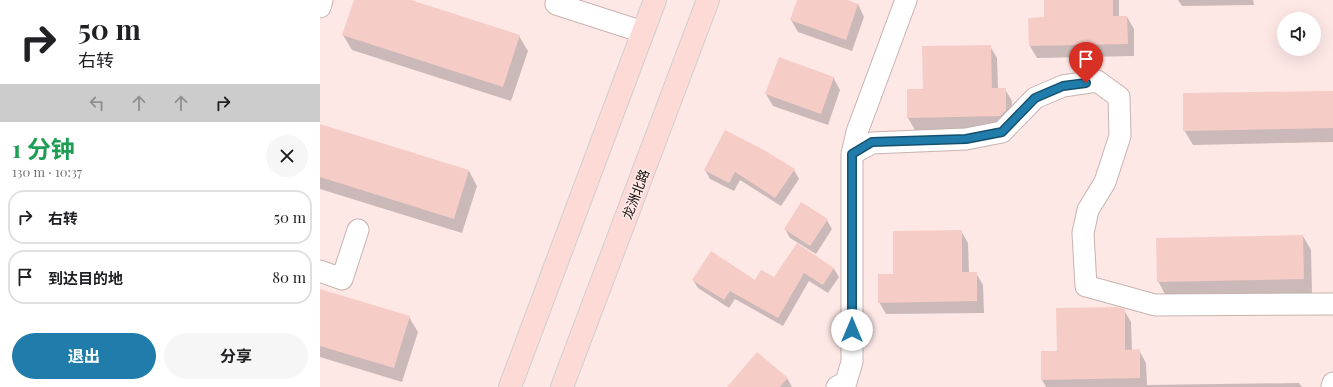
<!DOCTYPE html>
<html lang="zh">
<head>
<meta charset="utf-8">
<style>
  :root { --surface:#fff; --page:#f6f6f6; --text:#202124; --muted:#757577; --line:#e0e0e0; --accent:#207caa }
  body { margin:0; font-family:"Playfair Display","Noto Sans SC",serif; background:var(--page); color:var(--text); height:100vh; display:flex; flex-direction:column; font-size:15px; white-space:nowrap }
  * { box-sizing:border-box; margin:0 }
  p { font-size:13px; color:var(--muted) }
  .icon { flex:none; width:22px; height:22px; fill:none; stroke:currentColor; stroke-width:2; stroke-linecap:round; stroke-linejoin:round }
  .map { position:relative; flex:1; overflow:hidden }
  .details { display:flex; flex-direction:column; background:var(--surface); width:320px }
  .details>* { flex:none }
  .banner { background:#fff; color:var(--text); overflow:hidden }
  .controls { position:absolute; left:957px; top:12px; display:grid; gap:8px }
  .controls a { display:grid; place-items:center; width:44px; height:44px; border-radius:50%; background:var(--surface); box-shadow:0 4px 16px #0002; font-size:20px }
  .pin { position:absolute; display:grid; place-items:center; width:34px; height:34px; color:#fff; margin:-41px -17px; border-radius:50% 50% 50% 0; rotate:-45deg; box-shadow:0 0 4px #0007 }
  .pin .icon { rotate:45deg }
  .me { position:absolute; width:44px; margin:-22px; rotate:0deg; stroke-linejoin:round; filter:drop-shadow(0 0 3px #0008) }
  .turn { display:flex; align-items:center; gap:14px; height:84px; padding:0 12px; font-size:18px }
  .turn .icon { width:52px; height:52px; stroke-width:2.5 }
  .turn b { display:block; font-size:28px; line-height:34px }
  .lanes { display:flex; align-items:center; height:38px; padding:0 12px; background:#0003; justify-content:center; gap:20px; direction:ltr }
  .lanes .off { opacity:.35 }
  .round { display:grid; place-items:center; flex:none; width:42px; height:42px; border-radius:21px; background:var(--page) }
  .headline { display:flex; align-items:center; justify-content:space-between; height:68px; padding:0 12px }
  h1 { font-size:24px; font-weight:700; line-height:30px; color:#1e9e55 }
  .button { display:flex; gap:8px; margin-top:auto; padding:8px 12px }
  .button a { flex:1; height:46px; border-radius:24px; background:var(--accent); color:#fff; font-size:16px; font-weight:700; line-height:46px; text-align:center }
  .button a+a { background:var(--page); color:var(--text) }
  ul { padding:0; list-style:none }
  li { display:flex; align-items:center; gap:12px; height:54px; margin:0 8px 6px; padding:0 4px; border:2px solid var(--line); border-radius:16px }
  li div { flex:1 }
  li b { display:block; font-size:15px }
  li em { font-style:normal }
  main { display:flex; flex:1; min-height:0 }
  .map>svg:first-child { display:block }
</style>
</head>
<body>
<main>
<section class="details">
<div class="banner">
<div class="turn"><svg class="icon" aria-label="right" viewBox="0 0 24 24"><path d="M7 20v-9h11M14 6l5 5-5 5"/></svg><div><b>50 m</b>右转</div></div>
<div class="lanes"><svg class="icon off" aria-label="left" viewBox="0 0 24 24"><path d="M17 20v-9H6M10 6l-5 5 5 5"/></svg><svg class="icon off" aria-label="ahead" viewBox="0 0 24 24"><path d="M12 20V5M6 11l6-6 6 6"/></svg><svg class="icon off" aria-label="ahead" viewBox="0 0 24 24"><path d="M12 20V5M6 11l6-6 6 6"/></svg><svg class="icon" aria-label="right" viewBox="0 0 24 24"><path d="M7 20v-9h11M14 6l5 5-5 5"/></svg></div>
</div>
<div class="headline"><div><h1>1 分钟</h1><p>130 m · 10:37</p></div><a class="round"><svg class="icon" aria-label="close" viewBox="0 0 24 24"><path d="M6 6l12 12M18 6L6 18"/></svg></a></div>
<ul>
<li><svg class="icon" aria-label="right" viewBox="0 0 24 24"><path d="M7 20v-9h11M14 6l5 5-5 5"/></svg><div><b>右转</b></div><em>50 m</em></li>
<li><svg class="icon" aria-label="arrive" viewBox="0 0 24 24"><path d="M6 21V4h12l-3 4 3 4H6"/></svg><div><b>到达目的地</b></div><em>80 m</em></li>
</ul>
<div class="button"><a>退出</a><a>分享</a></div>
</section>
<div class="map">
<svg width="1013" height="387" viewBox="0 0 1013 387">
  <rect width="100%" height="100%" fill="#fde8e6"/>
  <path fill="#0003" d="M 35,0 L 88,0 L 199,36 L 208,51 L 191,101 L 32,50 L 23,35 Z
    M 478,0 L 525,0 L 538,4 L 544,17 L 532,51 L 478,32 L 471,20 Z
    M 725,0 L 799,0 L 799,17 L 807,17 L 814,29 L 814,56 L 717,58 L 710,46 L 725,18 Z
    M 858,0 L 933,0 L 934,5 L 862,6 Z
    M 670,46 L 677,58 L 678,89 L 685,89 L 692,101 L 693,123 L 687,128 L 595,130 L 588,118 L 604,90 Z
    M 513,77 L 520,90 L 508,125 L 453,106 L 446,94 Z
    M 1013,92 L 1013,142 L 873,145 L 864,130 Z
    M 0,125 L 149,171 L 157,186 L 142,233 L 0,189 Z
    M 385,170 L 474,170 L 479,179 L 461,206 L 420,180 L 414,191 L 390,179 Z
    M 507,220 L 512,229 L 496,254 L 470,238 L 465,229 Z
    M 641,231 L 648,243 L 649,273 L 656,273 L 663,285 L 664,313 L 566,314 L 559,302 L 574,275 Z
    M 983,236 L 991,250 L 992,293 L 846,296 L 838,281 Z
    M 477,245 L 514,269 L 519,277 L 508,293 L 489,281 L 463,326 L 415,299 L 409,308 L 378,288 L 373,280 L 435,281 L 454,279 Z
    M 0,290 L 89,317 L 98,332 L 82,382 L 0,357 Z
    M 804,310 L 811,322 L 812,351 L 819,350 L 826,363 L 827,385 L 979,383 L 982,387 L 726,387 L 722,380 L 738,352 Z
    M 467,378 L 472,387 L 410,387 Z"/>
  <path fill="#f6ccc7" d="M 34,0 L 91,0 L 200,35 L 183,87 L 22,35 Z
    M 477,0 L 528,0 L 538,4 L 526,40 L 470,20 Z
    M 724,0 L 793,0 L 793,16 L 807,16 L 808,44 L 709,46 L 708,18 L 724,17 Z
    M 671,45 L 672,88 L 686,88 L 686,110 L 680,116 L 587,118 L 587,89 L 603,89 L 602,46 Z
    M 459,57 L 514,77 L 501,114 L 445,94 Z
    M 1013,91 L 1013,128 L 863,131 L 863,93 Z
    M 0,124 L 149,170 L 134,219 L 0,177 Z
    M 405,130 L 444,150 L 475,169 L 455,198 L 415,172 L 409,183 L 384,170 Z
    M 481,202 L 508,219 L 490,246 L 464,229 Z
    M 642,230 L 642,272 L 657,272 L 657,301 L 558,303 L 558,274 L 573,274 L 573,231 Z
    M 983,235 L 984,279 L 837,282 L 836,238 Z
    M 477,243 L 514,268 L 503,285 L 484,273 L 458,318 L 410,291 L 404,300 L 372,280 L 391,251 L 435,280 L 441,270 L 454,277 Z
    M 0,289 L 90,316 L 74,368 L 0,346 Z
    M 797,307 L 805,309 L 805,350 L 820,349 L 820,378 L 721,380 L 721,351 L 737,351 L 736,308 Z
    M 437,352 L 468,378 L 460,387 L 407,387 Z"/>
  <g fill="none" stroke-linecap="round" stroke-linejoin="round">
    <defs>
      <path id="minor" d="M 237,0 L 236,4 L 323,32
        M 0,7 L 2,0
        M 532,154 L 552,143 L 646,139 L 682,132 L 715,98 L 743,86 L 777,81 L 799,97 L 800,136 L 785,182 L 768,210 L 763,233 L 766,286 L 835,305 L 1013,304
        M 0,271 L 22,279 L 38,230
        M 517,387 L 526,382 L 532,362 L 532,154 L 537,132 L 586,0
        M 1012,387 L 1013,383"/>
      <path id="major" d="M 190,387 L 335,0
        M 242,387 L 388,0"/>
    </defs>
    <use href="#minor" stroke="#c7b3b0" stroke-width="23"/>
    <use href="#major" stroke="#d0cfcf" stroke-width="24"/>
    <use href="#minor" stroke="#fff" stroke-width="21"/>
    <use href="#major" stroke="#fedad6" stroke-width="22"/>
  </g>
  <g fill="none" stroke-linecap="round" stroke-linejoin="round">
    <defs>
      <path id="route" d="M 532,330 L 532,154 L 552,142 L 646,139 L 682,132 L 715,98 L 743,86 L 766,83"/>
    </defs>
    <use href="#route" stroke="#15516e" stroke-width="10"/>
    <use href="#route" stroke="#207caa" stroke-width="7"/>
  </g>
  <g text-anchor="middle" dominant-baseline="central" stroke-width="3.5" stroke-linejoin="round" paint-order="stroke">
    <g font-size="13" fill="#160f0f" stroke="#fde8e6">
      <text transform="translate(315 194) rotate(-69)">龙洲北路</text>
    </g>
  </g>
</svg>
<div class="controls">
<a><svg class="icon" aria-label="sound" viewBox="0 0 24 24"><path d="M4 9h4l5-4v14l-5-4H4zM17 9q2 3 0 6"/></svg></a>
</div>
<div class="pin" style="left:766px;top:83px;background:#d93025"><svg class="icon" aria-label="arrive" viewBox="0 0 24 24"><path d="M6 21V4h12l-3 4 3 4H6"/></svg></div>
<svg class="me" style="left:532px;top:330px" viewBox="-20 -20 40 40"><circle r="19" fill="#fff"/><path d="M0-13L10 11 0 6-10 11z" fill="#207caa"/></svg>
</div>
</main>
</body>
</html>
